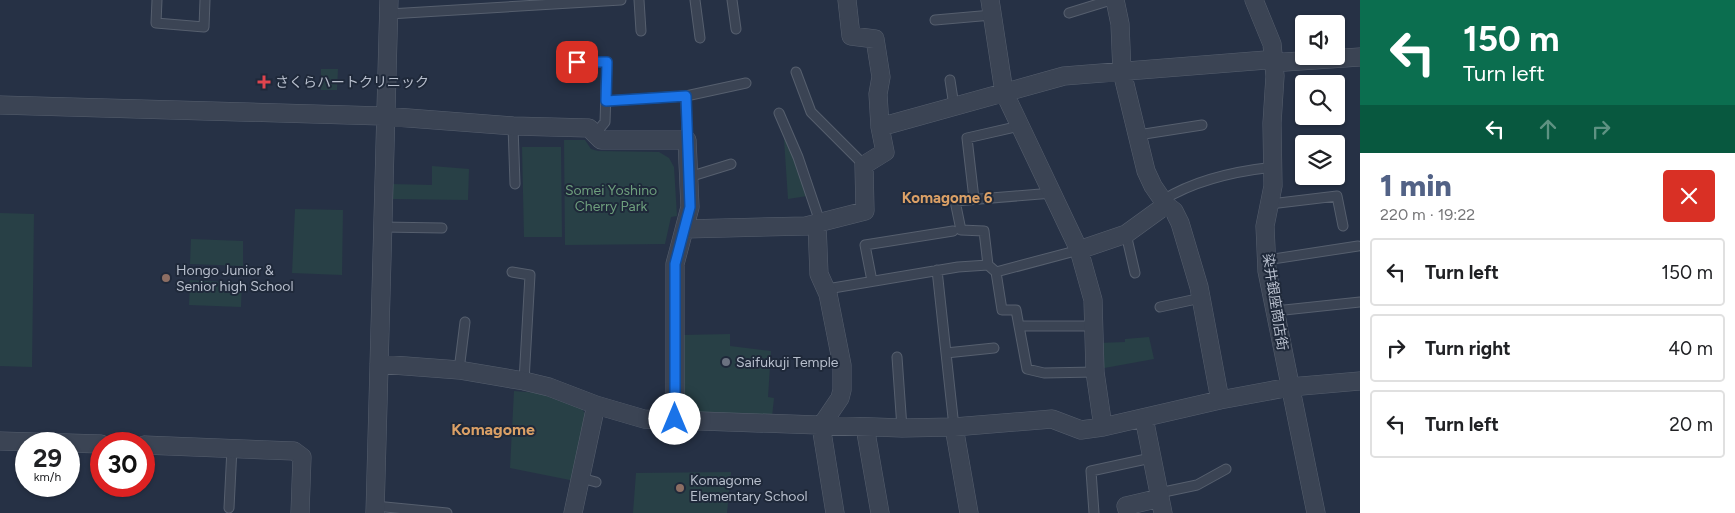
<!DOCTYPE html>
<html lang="en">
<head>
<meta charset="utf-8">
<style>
  :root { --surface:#fff; --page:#f6f6f6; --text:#202124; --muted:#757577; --line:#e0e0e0; --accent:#526286 }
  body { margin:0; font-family:Figtree,"Noto Sans JP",sans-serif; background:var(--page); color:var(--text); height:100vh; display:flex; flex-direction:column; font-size:19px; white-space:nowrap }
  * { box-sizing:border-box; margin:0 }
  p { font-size:16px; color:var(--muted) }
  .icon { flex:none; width:28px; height:28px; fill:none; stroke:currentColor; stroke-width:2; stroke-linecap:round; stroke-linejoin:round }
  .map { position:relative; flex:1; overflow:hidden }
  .panel { display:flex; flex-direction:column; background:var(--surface); width:375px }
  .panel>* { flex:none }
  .guide { background:#0b6e4f; color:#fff; overflow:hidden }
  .fabs { position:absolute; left:1295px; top:15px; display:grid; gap:10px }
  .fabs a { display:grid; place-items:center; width:50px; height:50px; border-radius:5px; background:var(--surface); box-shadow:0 1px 4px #0004; font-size:25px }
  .speed { position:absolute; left:15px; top:432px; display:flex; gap:10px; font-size:25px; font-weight:700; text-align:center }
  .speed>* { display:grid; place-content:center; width:65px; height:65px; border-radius:50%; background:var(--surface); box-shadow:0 1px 4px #0004; line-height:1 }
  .speed small { font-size:12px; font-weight:400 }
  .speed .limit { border:8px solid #d22; background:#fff; color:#111 }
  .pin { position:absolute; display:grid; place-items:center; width:42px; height:42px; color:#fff; margin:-21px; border-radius:10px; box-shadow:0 2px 8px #0006 }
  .me { position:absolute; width:55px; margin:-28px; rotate:0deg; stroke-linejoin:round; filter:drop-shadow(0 0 4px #0008) }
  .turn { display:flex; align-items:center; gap:18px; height:105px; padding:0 20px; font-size:22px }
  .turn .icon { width:65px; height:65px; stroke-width:2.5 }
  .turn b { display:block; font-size:35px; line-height:42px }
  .lanes { display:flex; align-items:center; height:48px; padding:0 20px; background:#0003; justify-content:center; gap:25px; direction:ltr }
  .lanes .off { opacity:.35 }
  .round { display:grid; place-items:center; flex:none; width:52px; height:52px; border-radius:5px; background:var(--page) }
  .summary { display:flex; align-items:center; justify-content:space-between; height:85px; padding:0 20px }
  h1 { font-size:30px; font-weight:800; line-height:38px; color:var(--accent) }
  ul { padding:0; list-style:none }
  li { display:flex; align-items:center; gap:15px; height:68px; margin:0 10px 8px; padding:0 10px; border:2px solid var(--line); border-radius:5px }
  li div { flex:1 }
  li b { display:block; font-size:19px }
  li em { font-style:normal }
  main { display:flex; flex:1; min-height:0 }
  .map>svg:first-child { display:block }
</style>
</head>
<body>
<main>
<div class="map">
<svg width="1360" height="513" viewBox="0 0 1360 513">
  <rect width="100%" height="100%" fill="#263145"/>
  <path fill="#284046" d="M 321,69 L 338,69 L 337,90 L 321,90 Z
    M 786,137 L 807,196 L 788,199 L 784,139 Z
    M 564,140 L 585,140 L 591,149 L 598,151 L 659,152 L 669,158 L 674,167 L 677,216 L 671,217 L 665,244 L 565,245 Z
    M 522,147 L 561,147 L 562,237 L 524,237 Z
    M 432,166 L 469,169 L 468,200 L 391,199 L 391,184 L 432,185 Z
    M 295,209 L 343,210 L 342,275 L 292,273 Z
    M 0,213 L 34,214 L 32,367 L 0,366 Z
    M 191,239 L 243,241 L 243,266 L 190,264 Z
    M 190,280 L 242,283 L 241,307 L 189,305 Z
    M 730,334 L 730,346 L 771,351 L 768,397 L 774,398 L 772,417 L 687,413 L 684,410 L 682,335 Z
    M 1149,337 L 1154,359 L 1099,369 L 1098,343 L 1125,342 L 1125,339 Z
    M 514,391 L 538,393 L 582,409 L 586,415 L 575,481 L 510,468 Z
    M 731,472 L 727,513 L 633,513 L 636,473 Z"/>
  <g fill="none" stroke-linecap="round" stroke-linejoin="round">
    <defs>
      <path id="service" d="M 157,0 L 156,23 L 204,27 L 205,0
        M 639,0 L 641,31
        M 695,0 L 700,38
        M 732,0 L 736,29
        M 1069,13 L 1111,0
        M 389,14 L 621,0
        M 935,20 L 992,15
        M 563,63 L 607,62 L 605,122 L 595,134
        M 796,72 L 811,112 L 864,165
        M 950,80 L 954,106
        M 606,101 L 686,96
        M 779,113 L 798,157 L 818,216 L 817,224
        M 513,126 L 515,184
        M 1138,135 L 1202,125
        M 687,140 L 686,96 L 746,83
        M 689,177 L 731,164
        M 1053,193 L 955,201 L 961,230 L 984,231 L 988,265 L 996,272 L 1002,310 L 1016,310 L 1027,369 L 1044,373 L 1095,372
        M 974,199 L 967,138 L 1020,126
        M 1163,200 C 1195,180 1236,171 1274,167
        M 1270,204 L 1337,196 L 1343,226
        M 383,227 L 442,228
        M 1126,234 L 1135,273
        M 1267,260 L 1358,246
        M 937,270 L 954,427
        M 512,272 L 530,275 L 524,381
        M 996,272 L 1079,250
        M 872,281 L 865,245 L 953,231
        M 827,289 L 958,267 L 988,265
        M 1160,307 L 1201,298
        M 1275,311 L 1360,302
        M 1019,326 L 1094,326
        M 946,353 L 994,348
        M 897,357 L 902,428
        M 459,370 L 465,322
        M 581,478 L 596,482
        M 1159,493 L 1197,485 L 1226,469
        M 375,506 L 447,513
        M 229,508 L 232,448
        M 1094,513 L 1091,471 L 1151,458"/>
      <path id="minor" d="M 990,0 L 1004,92 L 1079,250 L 1093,300 L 1095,372 L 1103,427
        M 1115,0 L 1120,24 L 1122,72 L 1146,171 L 1153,186 L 1166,205 L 1174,211 L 1180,223 L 1199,287 L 1220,400
        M 1254,0 L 1272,44 L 1275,76 L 1272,123 L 1273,186 L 1265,226 L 1267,271 L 1316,513
        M 0,105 L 382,116 L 513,126 L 589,128 L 601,140 L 687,140 L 690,207 L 675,264 L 675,419
        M 880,127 L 1064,76 L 1266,60 L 1285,62 L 1360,57
        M 817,224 L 819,274 L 828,294 L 842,365 L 842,390 L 840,398 L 821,426 L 835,513
        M 685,229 L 806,226 L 865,211 L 864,165 L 885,152 L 880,127 L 878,94 L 881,77 L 875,39 L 851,36 L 847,0
        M 1079,250 L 1126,234 L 1166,205
        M 379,364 L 459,370 L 524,381 L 549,387 L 596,405 L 644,419 L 902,428 L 954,427 L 1052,419 L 1081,430 L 1103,427 L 1220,400 L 1290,387 L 1360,381
        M 1144,418 L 1163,513
        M 865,427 L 880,513
        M 954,427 L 969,513
        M 0,441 L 101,444
        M 144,445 L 294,451 L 302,457 L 300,513
        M 375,513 L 389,0
        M 573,513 L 596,405
        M 1128,513 L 1126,506 L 1160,498"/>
    </defs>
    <use href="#service" stroke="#565f6e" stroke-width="11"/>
    <use href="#minor" stroke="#565f6e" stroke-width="19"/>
    <use href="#service" stroke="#3b4454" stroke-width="9"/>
    <use href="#minor" stroke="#3b4454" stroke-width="18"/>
  </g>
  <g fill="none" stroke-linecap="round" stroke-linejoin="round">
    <defs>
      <path id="route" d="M 577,62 L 607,62 L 606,101 L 686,96 L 690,207 L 675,264 L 675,419"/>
    </defs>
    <use href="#route" stroke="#114b97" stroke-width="12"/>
    <use href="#route" stroke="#1a73e8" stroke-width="9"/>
  </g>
  <path fill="#e0444e" stroke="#1f293a" stroke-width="2" d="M261.5 74.5h5v5h5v5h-5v5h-5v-5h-5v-5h5z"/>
  <g fill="#8d6e63" stroke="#1f293a" stroke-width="2">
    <circle cx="166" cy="278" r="5"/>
    <circle cx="680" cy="488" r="5"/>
  </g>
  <circle fill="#6b7280" stroke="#1f293a" stroke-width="2" cx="726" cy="362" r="5"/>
  <g text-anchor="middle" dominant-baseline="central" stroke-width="4" stroke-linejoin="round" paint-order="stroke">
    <g font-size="14" fill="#b8bfcd" stroke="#1f293a" text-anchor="start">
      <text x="275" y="82">さくらハートクリニック</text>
      <text x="176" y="270">Hongo Junior &amp;<tspan x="176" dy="16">Senior high School</tspan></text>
      <text x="736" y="362">Saifukuji Temple</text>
      <text x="690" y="480">Komagome<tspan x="690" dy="16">Elementary School</tspan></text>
    </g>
    <g font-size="14" fill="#6e9f7d" stroke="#1f293a">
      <text x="611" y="190">Somei Yoshino<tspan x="611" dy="16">Cherry Park</tspan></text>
    </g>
    <g font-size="14" fill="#b8bfcd" stroke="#1f293a">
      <text transform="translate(1275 302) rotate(81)">染井銀座商店街</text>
    </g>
    <g font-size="15" font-weight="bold" fill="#dba066" stroke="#1f293a">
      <text x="947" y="198">Komagome 6</text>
    </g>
    <g font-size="16" font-weight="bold" fill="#dba066" stroke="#1f293a">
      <text x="493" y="429">Komagome</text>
    </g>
  </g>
</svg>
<div class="fabs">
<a><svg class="icon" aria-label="sound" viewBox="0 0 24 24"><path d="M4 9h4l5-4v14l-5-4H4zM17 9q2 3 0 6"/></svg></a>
<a><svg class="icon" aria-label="search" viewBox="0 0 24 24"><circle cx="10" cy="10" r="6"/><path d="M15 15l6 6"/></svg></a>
<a><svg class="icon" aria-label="layers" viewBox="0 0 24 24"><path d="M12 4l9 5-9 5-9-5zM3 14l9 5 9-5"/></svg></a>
</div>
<div class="speed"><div>29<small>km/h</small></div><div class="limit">30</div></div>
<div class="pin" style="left:577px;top:62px;background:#d93025"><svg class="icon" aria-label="arrive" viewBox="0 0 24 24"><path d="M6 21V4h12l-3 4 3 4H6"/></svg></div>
<svg class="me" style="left:675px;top:419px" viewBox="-20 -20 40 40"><circle r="19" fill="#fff"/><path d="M0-13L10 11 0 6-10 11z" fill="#1a73e8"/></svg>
</div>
<section class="panel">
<div class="guide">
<div class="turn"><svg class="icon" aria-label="left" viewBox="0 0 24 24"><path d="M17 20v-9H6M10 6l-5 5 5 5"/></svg><div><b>150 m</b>Turn left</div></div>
<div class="lanes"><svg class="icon" aria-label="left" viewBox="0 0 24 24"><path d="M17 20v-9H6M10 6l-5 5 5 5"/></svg><svg class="icon off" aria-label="ahead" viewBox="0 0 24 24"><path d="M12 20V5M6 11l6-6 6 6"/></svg><svg class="icon off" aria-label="right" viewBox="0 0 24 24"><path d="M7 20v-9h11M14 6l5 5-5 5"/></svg></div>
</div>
<div class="summary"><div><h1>1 min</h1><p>220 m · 19:22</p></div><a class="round" style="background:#d93025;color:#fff"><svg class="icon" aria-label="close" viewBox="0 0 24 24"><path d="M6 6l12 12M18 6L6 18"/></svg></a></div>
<ul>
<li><svg class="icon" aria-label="left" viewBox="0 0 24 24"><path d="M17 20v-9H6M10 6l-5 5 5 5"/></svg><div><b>Turn left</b></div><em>150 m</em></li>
<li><svg class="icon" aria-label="right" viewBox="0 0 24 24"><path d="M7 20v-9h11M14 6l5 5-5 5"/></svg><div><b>Turn right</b></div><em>40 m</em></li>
<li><svg class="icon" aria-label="left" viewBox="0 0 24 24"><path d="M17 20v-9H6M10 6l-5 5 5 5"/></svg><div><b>Turn left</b></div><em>20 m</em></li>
</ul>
</section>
</main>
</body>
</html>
